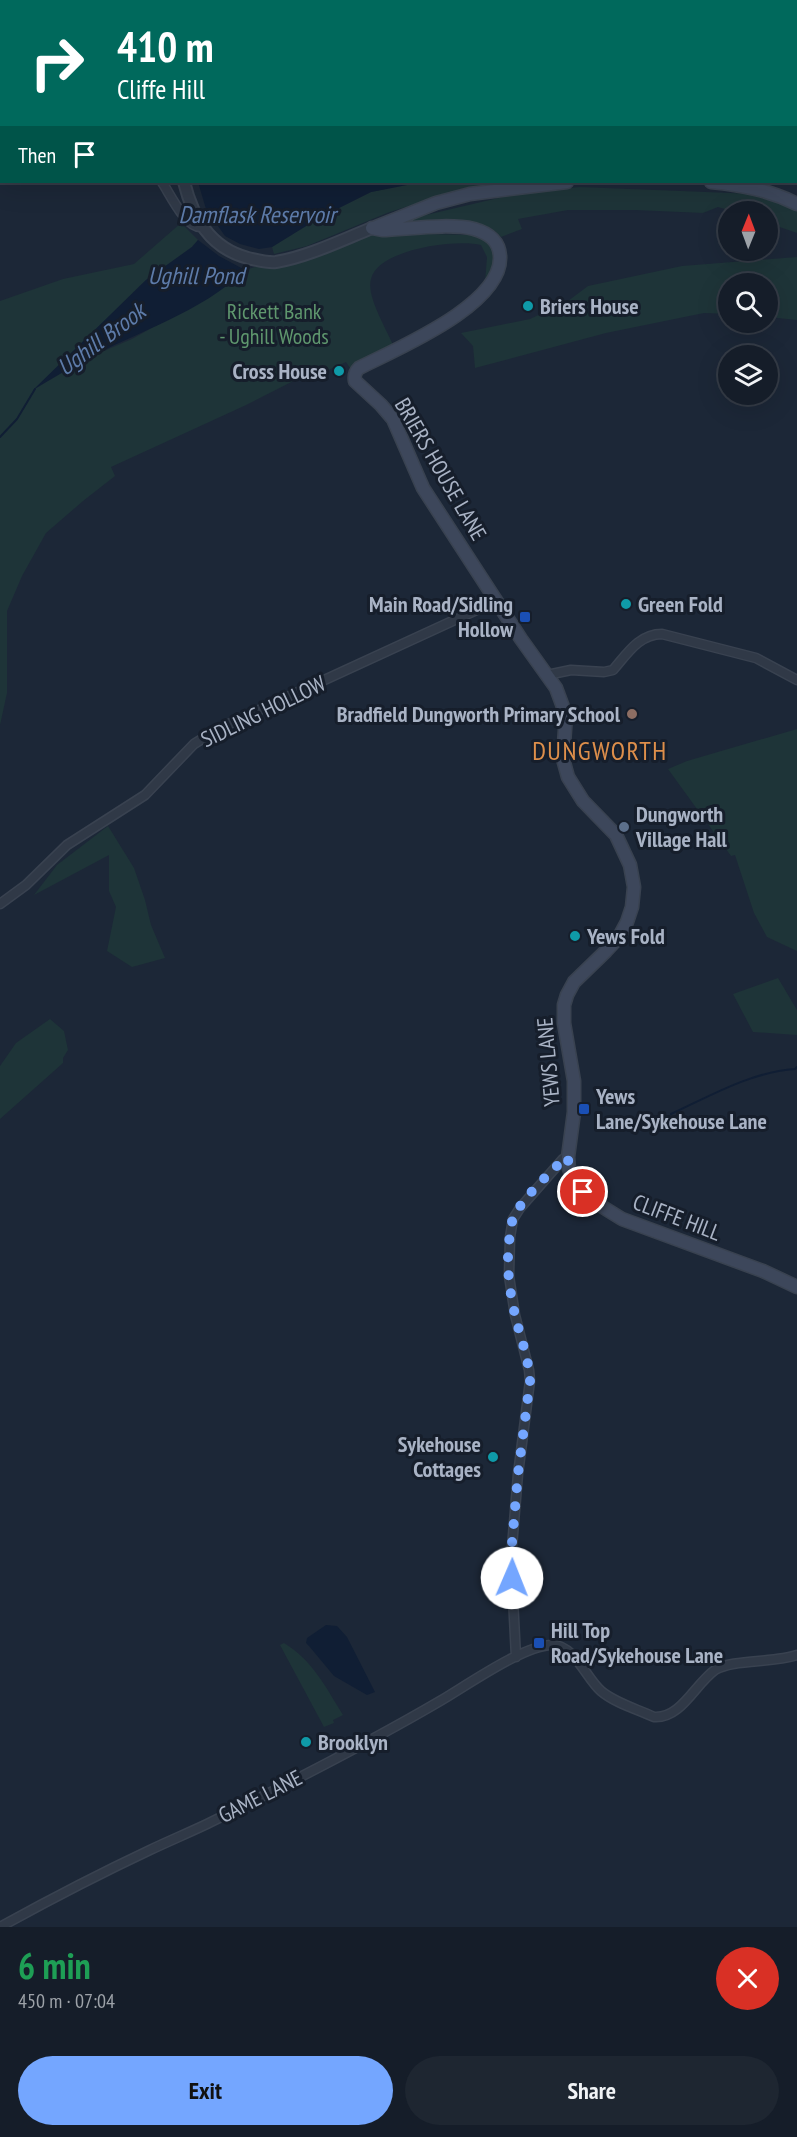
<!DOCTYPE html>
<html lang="en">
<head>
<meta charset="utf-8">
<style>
  :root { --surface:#151d29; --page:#1e2631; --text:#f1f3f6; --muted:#9da2a8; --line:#343b46; --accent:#74a6ff }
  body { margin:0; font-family:"PT Sans Narrow",sans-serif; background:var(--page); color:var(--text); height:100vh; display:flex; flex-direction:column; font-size:22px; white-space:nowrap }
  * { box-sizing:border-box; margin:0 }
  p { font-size:20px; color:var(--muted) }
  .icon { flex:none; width:33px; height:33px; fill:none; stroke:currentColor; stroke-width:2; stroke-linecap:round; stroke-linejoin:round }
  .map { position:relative; height:1927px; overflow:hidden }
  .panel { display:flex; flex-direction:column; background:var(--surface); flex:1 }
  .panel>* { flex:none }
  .hud { position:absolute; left:0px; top:0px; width:798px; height:183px; box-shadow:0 6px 24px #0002,0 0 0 2px var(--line); background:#00695c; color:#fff; overflow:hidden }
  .needle { width:39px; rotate:1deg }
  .tools { position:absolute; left:718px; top:201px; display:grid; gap:12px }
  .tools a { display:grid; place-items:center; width:60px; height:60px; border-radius:50%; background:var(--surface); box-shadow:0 6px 24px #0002,0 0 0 2px var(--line); font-size:30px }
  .pin { position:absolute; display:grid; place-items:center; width:51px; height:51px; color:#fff; margin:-26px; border:3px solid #fff; border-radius:50%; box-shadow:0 2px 6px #0007 }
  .me { position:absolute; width:66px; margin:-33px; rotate:1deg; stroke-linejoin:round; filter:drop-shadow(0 0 4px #0008) }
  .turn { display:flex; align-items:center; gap:21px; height:126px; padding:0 18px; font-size:27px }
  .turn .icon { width:78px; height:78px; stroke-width:2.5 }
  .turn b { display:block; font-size:42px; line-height:51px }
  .then { display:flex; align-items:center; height:57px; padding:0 18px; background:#0003; gap:12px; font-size:22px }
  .round { display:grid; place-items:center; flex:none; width:63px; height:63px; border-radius:32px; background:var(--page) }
  .summary { display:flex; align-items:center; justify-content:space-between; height:102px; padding:0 18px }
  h1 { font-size:36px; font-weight:700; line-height:45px; color:#1e9e55 }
  .button { display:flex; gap:12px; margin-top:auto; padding:12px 18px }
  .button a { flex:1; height:69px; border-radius:36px; background:var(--accent); color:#111; font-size:24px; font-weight:700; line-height:69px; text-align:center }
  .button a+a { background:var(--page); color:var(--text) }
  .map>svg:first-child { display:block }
</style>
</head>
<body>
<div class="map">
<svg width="797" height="1927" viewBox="0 0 797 1927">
  <rect width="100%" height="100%" fill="#1c2737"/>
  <path fill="#1e3438" d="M 422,182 L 517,182 L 492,184 L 440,196 L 387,213 L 307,246 L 274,254 L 272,247 L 319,218 L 371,192 Z
    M 580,187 L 756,194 L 797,209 L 797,233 L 768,223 L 768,212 L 732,211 L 718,207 L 703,213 L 635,210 L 568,210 L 518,219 L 522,229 L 501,237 C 484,213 419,222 392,223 L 519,193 Z
    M 181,223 L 198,240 L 192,247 L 146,280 L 36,388 L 85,359 L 132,339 L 232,283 L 245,270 L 372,233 L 474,235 L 488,240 C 497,257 495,267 485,283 L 487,257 L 481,245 C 456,239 378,249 371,279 C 366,296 386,328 393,345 L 350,368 L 346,362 L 326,371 L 322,369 L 307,374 L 244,406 L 111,467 L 115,476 L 83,501 L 46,533 L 22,576 L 7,611 L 7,693 L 0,725 L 0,301 L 63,279 L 134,264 Z
    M 797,257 L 797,320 L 768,317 L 768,284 L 729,284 L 729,314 L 704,313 L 606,333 L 475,368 L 473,346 L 461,333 L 530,319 L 568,301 L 588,286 L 682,266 Z
    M 797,729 L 797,951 L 767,937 L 754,913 L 735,855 L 731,856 L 668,769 L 687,761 Z
    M 108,826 L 134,868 L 145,900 L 151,925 L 165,958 L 132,967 L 107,951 L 116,907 L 109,891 L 109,855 L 34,895 L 57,865 Z
    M 778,978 L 797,1010 L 797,1035 L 753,1032 L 733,994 Z
    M 50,1019 L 64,1031 L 68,1050 L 63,1058 L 63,1063 L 0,1119 L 0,1066 L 16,1043 Z
    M 284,1643 C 313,1661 325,1686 343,1715 L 333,1720 L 334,1723 L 324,1727 L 280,1645 Z"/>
  <path fill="#101e34" d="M 231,0 L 797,0 L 797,167 L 796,2 L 231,2 Z
    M 198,182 L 422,182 L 371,192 L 319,218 L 272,247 L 259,249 L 240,244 L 225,236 L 206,209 Z
    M 198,240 L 219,256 L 245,270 C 201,313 138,331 85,360 C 67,369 50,380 33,390 L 146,280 L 192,247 Z
    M 326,1625 L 337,1626 L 347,1637 L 375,1692 L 367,1695 L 334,1676 L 309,1646 L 306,1643 L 307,1638 Z"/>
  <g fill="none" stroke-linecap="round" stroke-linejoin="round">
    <path stroke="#101e34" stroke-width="2" d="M 0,437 L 17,419 L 35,389
      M 671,1114 C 710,1096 751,1072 795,1069 L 797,1067"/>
    <defs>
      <path id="minor" d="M 0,31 L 2,32
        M 162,182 C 170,194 186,229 202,227
        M 547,675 L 571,670 L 604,672 L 613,670 C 627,654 639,634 662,634 L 756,658 L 797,680
        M 0,904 L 26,885 L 67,845 L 145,795 L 194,744 L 218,729 L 496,601
        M 516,1657 L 511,1559 L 518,1474 L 530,1381 L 529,1370 L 515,1315 L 509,1276 L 510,1237 L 513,1219 L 520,1208 L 563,1159 L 568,1157
        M 0,1927 C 49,1900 99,1874 150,1850 C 169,1841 188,1833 207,1824 C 286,1785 365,1745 440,1701 C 466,1686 525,1644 553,1645 C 575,1646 586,1678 601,1691 C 615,1703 637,1709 654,1717 C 681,1719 695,1684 715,1670 C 732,1659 774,1663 797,1655"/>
      <path id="tertiary" d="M 205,0 L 205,2
        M 184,182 C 193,218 210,248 248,258 C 257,260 267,263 276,262 C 307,257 342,240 372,228"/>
      <path id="secondary" d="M 711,182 C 742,185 769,190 797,204
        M 376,227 L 436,203 L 470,194 L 567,182
        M 372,228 L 382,230 C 409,229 449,223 474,229 C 488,233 499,240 500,256 C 503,305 396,349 359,368 C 355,372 354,375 355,381 L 381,405 L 393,419 L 423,488 L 521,639 L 556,688 L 566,715 L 563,759 L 568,777 L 583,801 L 616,835 L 630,865 L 634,887 L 632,907 L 627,922 L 619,937 L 606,951 L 574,982 L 567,995 L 564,1005 L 564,1023 L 574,1081 L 574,1112 L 568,1157 L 569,1169 L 573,1179 L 593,1201 L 622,1219 L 763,1271 L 797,1287"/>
    </defs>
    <use href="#minor" stroke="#394250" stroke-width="11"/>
    <use href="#tertiary" stroke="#394250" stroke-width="14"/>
    <use href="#secondary" stroke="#394250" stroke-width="15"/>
    <use href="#minor" stroke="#303947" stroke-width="8"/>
    <use href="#tertiary" stroke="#303947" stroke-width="10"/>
    <use href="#secondary" stroke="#3d475b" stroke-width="12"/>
  </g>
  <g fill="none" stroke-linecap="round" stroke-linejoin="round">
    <path stroke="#74a6ff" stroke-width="10" stroke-dasharray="0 18" d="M 512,1578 L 512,1543 L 518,1474 L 530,1381 C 529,1360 521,1339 516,1319 C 510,1294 506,1267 509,1242 C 510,1235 510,1226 513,1219 C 521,1199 548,1175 563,1160 L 568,1157 C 568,1171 574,1182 583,1192"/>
  </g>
  <g fill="#0f9aa8" stroke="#161e2b" stroke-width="2">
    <circle cx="528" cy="306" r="6"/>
    <circle cx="339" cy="371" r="6"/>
    <circle cx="626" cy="604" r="6"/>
    <circle cx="575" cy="936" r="6"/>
    <circle cx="493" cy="1457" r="6"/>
    <circle cx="306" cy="1742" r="6"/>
  </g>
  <g fill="#1a4fb4" stroke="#161e2b" stroke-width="2">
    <rect x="519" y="611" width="12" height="12" rx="3"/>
    <rect x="578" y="1103" width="12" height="12" rx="3"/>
    <rect x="533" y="1637" width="12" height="12" rx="3"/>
  </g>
  <circle fill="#8d6e63" stroke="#161e2b" stroke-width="2" cx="632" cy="714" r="6"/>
  <circle fill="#5c6f8a" stroke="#161e2b" stroke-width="2" cx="624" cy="827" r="6"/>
  <g text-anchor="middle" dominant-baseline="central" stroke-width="6" stroke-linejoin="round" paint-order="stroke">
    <g font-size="22" font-weight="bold" fill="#a9b3c5" stroke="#161e2b" text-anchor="start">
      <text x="540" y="306">Briers House</text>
      <text x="327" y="371" text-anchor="end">Cross House</text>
      <text x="513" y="604" text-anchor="end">Main Road/Sidling<tspan x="513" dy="25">Hollow</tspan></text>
      <text x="638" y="604">Green Fold</text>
      <text x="620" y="714" text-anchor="end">Bradfield Dungworth Primary School</text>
      <text x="636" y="814">Dungworth<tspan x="636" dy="25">Village Hall</tspan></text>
      <text x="587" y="936">Yews Fold</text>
      <text x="596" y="1096">Yews<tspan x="596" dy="25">Lane/Sykehouse Lane</tspan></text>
      <text x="481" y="1444" text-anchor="end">Sykehouse<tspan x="481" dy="25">Cottages</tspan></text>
      <text x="551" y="1630">Hill Top<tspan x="551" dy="25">Road/Sykehouse Lane</tspan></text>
      <text x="318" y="1742">Brooklyn</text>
    </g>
    <g font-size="22" fill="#5f976e" stroke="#161e2b">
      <text x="274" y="311">Rickett Bank<tspan x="274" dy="25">- Ughill Woods</tspan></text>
    </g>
    <g font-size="22" fill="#a9b3c5" stroke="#161e2b">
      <text transform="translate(441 469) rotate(60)">BRIERS HOUSE LANE</text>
      <text transform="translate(263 711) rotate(-26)">SIDLING HOLLOW</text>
      <text transform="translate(548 1062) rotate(-95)">YEWS LANE</text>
      <text transform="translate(677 1217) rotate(21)">CLIFFE HILL</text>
      <text transform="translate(260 1796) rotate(-27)">GAME LANE</text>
    </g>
    <g font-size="24" font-style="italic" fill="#5d7ba9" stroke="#161e2b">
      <text x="257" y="214">Damflask Reservoir</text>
      <text x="196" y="275">Ughill Pond</text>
      <text transform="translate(101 339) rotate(-37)">Ughill Brook</text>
    </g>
    <g font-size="26" letter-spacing="1.5" fill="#de8f4b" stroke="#161e2b">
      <text x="600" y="750">DUNGWORTH</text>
    </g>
  </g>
</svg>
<div class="tools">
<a><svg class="needle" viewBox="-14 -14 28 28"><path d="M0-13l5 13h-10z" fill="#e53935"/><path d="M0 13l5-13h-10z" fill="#9da2a8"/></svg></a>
<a><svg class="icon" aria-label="search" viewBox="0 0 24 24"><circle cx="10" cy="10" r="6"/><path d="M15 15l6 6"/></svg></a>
<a><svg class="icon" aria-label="layers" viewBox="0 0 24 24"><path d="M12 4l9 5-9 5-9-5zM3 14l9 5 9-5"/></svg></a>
</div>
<div class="pin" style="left:583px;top:1192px;background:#d93025"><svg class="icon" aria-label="arrive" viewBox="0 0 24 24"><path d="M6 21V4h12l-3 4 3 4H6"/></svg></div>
<svg class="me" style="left:512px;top:1578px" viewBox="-20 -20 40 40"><circle r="19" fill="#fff"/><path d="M0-13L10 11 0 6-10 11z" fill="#74a6ff"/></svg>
<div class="hud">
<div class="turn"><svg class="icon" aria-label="right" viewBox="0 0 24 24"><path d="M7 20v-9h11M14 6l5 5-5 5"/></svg><div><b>410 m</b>Cliffe Hill</div></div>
<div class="then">Then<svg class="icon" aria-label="arrive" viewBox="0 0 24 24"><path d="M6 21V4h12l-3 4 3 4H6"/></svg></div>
</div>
</div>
<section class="panel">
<div class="summary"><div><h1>6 min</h1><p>450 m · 07:04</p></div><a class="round" style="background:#d93025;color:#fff"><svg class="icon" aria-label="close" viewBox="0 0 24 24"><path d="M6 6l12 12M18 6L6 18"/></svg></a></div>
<div class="button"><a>Exit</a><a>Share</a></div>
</section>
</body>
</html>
